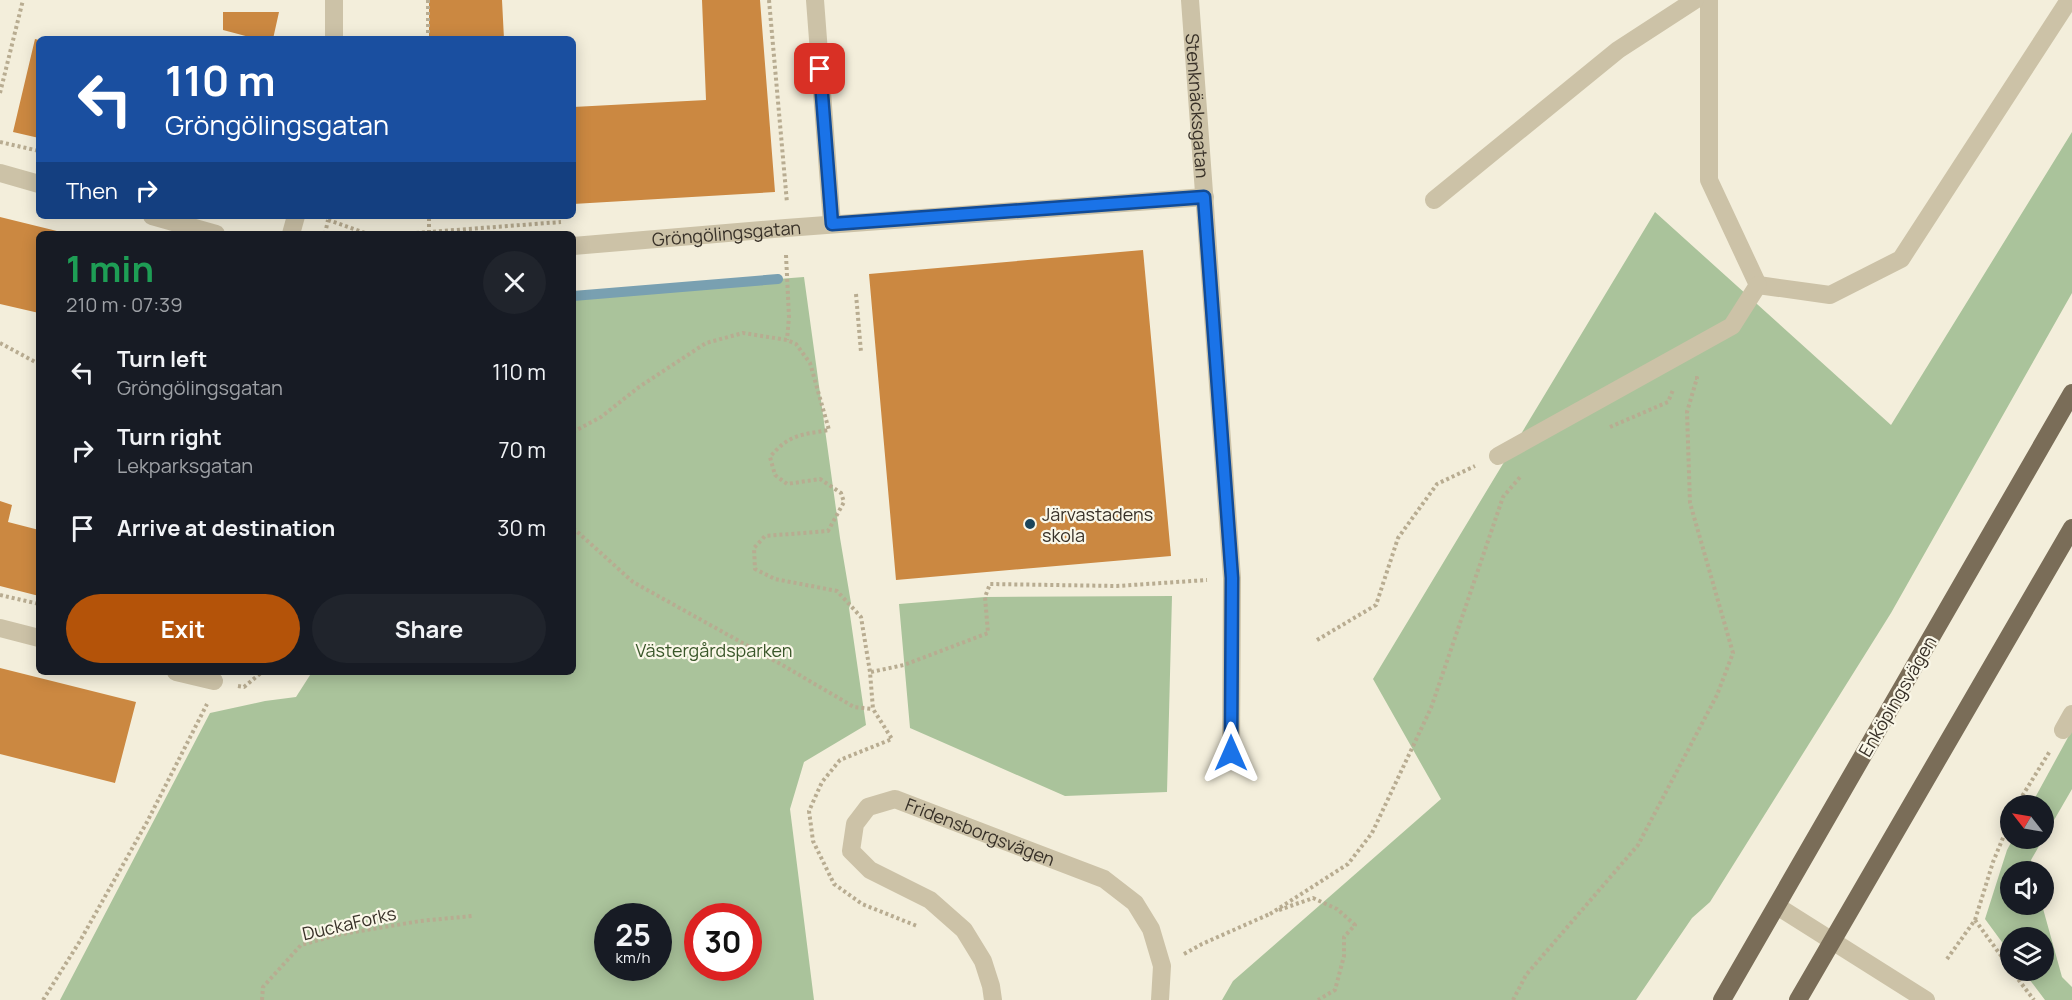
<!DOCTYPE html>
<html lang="en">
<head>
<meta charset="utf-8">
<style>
  :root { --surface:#171b24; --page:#20242c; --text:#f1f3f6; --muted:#9ea1a6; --accent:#b45309 }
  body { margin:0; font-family:Manrope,sans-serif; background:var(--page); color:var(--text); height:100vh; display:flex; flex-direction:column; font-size:22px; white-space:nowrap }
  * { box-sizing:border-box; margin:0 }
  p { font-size:20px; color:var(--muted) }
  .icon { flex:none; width:33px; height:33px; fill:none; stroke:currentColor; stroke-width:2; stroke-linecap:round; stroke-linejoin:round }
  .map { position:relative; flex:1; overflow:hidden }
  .side { position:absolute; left:36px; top:231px; width:540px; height:444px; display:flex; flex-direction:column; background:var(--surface); border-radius:9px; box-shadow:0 3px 15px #0003 }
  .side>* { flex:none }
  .hud { position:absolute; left:36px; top:36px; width:540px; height:183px; border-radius:9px; box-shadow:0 3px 15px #0003; background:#1a4fa0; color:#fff; overflow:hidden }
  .needle { width:39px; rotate:301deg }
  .fabs { position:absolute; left:2000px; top:795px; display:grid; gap:12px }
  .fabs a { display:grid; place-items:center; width:54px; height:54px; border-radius:50%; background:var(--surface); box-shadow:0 3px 15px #0003; font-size:30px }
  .speed { position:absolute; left:594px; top:903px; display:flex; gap:12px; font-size:30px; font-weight:700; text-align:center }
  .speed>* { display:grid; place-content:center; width:78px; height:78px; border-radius:50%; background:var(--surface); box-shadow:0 3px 15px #0003; line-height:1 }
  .speed small { font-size:15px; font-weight:400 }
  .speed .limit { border:9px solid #d22; background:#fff; color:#111 }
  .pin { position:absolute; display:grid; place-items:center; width:51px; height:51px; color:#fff; margin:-26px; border-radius:12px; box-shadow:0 3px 9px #0006 }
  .me { position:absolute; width:66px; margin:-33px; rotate:0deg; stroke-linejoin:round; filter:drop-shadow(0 0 4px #0008) }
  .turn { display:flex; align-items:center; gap:21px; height:126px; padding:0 30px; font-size:27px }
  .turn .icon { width:78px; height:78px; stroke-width:2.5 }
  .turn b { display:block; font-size:42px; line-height:51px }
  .then { display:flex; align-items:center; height:57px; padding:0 30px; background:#0003; gap:12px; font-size:22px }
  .round { display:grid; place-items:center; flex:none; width:63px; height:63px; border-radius:32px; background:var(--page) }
  .headline { display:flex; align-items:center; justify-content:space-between; height:102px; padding:0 30px }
  h1 { font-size:36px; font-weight:700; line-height:45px; color:#1e9e55 }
  .primary-button { display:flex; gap:12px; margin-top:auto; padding:12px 30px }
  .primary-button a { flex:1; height:69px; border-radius:36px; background:var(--accent); color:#fff; font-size:24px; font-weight:700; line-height:69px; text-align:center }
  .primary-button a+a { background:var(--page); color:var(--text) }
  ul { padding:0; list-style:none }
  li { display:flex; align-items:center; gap:18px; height:78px; padding:0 30px }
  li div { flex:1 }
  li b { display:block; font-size:22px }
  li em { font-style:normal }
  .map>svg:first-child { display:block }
</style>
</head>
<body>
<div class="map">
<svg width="2072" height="1000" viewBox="0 0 2072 1000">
  <rect width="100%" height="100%" fill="#f3eedb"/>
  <path fill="#aac39b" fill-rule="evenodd" d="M 2072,132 L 2072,293 L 1891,613 L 1710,902 L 1692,918 L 1636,1000 L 1222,1000 L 1233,981 L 1441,799 L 1373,679 L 1655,212 L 1891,425 Z
    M 804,277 L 840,538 L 851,603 L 849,608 L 866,725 L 804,762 L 790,809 L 814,1000 L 60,1000 L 210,713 L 265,701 L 296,697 L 312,672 L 573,672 L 573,295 ZM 658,916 L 658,968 L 608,968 L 608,916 ZM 748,916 L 748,968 L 698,968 L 698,916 Z
    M 1172,596 L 1167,792 L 1065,796 L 910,728 L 899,604 L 985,597 Z
    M 2072,730 L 2072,789 L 2031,860 L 2034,871 L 2010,872 L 2010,904 L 2042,905 L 2062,977 L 2072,987 L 2072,1000 L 2045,1000 L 2023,971 L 2043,970 L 2043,938 L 2010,938 L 2010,953 L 1985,919 L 2007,850 L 2013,839 L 2043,838 L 2043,806 L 2031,805 Z"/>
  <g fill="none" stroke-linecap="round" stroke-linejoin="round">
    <path stroke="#79a0b1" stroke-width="10" d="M 573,296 L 778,279"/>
  </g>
  <path fill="#cb8841" d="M 429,0 L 502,0 L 504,39 L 429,39 Z
    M 702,0 L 760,0 L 775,192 L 573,204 L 573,107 L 706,100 Z
    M 223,12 L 279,12 L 273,39 L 257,39 L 223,30 Z
    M 35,39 L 39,40 L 39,138 L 13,132 Z
    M 0,217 L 65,233 L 39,234 L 39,313 L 0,304 Z
    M 1143,250 L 1171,556 L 896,580 L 869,274 Z
    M 0,501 L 12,505 L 8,522 L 39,530 L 39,596 L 0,586 Z
    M 0,668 L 136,702 L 115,783 L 0,754 Z"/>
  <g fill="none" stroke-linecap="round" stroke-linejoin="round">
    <path stroke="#b8ac91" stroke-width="4" stroke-dasharray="3 3" stroke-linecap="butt" d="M 428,0 L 428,39
      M 769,0 L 787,203
      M 0,93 L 23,0
      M 0,142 L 39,151
      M 328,220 L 368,234
      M 325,234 L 328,220
      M 404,234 L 429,232 L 429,216
      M 429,234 L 429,232 L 561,222
      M 786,255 L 789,317 L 787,340
      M 856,294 L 861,352
      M 0,343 L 39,364
      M 1610,427 L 1668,402 L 1673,390
      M 573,432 L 601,417 L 639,387 L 706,343 L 743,333 L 787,340 L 796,344 L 810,363 L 829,430 C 801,435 789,434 770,457 L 775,475 L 787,484 L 820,479 L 841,493 L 844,502 L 828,531 L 765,536 L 754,548 L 755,569 L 775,579 L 837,591 L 861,617 L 870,672 L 873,709 L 892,739 L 840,760 L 822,782 L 809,811 L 813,841 L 834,884 L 862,904 L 917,926
      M 573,528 L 633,582 L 784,666 L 854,707 L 872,709
      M 0,595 L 39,604
      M 1317,640 L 1376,605 L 1398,538 L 1437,484 L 1475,466
      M 871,672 L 904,665 L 988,633 L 985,597 L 990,584 L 1117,586 L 1207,580
      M 238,686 L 244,687 L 262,672
      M 2016,806 L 2050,751
      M 1279,910 L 1313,898 L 1337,909 L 1355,925 L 1344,937 L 1344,956 L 1335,990 L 1318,1000
      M 1270,914 L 1348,864 L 1372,833 L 1431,708 L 1503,497 L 1521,476
      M 1975,920 L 2010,968
      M 1184,954 L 1202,944 L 1272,913
      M 1947,959 L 1975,920 L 1993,862 L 2010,821
      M 2011,970 L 2034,1000
      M 43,1000 L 80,941 L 147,822 L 207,704
      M 262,1000 L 263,987 L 301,945 L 337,935 L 420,921 L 472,916
      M 1513,1000 L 1526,975 L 1638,845 L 1717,695 L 1733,653 L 1690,503 L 1687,412 L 1697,378 L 1695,378"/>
    <g stroke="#ccc2a7" stroke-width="18">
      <path d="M 815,0 L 832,224"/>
      <path id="s1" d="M 1190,0 L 1232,578 L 1231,753"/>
      <path d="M 1709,0 L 1709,180 L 1758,285"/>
      <path d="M 334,39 L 334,0"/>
      <path d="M 0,173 L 39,184"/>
      <path d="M 1434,200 L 1618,50 L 1695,0"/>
      <path d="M 152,216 L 216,234"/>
      <path d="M 291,234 L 296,216"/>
      <path id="s2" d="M 573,246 L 786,228 L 1205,197"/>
      <path d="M 1758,285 L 1830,295 L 1901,259 L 2069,0"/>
      <path d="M 1498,456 L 1732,326 L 1758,285"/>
      <path d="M 0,628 L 39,638"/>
      <path d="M 176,672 L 214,681"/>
      <path d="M 2063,730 L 2072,714"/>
      <path d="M 1777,906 L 1926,1000"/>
      <path id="s3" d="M 993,1000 L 991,986 L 983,961 L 964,930 L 930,900 L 870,870 L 851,851 L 855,824 L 868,807 L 895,799 L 1104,879 L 1135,903 L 1151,929 L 1162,966 L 1160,1000"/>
    </g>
    <path stroke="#7a6d58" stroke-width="18" d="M 1722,1000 L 2072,393
      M 1798,1000 L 2072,528"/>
  </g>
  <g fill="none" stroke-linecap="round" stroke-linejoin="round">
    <defs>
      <path id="route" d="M 820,69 L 832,224 L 1204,197 L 1232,578 L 1231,753"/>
    </defs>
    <use href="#route" stroke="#114b97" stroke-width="15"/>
    <use href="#route" stroke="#1a73e8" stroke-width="10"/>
  </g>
  <circle fill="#1b455b" stroke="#faf7e8" stroke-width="2" cx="1030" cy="524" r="6"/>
  <g text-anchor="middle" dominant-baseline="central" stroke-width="4.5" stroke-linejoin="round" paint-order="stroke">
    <g font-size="18" fill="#383128" stroke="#faf7e8">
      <text stroke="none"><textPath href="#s1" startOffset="106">Stenknäcksgatan</textPath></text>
      <text stroke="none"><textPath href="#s2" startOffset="154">Gröngölingsgatan</textPath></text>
      <text transform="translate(1897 696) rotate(-60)">Enköpingsvägen</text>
      <text stroke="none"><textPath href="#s3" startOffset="384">Fridensborgsvägen</textPath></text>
      <text transform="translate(349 923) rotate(-13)">DuckaForks</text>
    </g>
    <g font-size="18" fill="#383128" stroke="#faf7e8" text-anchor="start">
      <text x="1042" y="514">Järvastadens<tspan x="1042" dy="21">skola</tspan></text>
    </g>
    <g font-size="18" fill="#3a572a" stroke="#faf7e8">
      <text x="714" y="650">Västergårdsparken</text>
    </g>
  </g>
</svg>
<div class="fabs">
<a><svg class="needle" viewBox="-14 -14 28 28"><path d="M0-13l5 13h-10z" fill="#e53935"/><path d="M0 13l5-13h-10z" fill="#9ea1a6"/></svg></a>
<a><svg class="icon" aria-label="sound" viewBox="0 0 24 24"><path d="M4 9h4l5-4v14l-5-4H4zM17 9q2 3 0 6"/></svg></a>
<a><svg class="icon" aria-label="layers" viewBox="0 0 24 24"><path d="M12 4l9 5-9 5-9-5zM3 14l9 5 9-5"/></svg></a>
</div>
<div class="speed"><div>25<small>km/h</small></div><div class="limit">30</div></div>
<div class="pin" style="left:820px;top:69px;background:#d93025"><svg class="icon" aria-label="arrive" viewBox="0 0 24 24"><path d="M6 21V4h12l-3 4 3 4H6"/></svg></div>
<svg class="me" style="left:1231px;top:753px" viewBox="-20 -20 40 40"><path d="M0-17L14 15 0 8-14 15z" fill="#1a73e8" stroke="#fff" stroke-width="4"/></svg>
<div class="hud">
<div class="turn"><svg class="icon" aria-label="left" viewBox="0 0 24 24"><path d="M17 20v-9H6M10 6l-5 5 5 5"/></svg><div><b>110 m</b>Gröngölingsgatan</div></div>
<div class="then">Then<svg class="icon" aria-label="right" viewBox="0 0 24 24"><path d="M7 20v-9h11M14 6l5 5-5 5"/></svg></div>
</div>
<section class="side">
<div class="headline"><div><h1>1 min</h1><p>210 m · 07:39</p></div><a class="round"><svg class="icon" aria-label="close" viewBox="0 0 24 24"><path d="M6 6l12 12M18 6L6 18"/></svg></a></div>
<ul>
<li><svg class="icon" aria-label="left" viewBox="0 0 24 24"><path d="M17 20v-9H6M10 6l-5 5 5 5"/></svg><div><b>Turn left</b><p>Gröngölingsgatan</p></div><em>110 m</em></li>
<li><svg class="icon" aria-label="right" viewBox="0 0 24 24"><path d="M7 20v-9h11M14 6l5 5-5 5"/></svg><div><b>Turn right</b><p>Lekparksgatan</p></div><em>70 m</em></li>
<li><svg class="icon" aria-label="arrive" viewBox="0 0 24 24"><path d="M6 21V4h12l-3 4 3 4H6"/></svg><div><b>Arrive at destination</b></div><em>30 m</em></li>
</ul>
<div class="primary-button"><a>Exit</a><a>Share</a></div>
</section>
</div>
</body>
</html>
